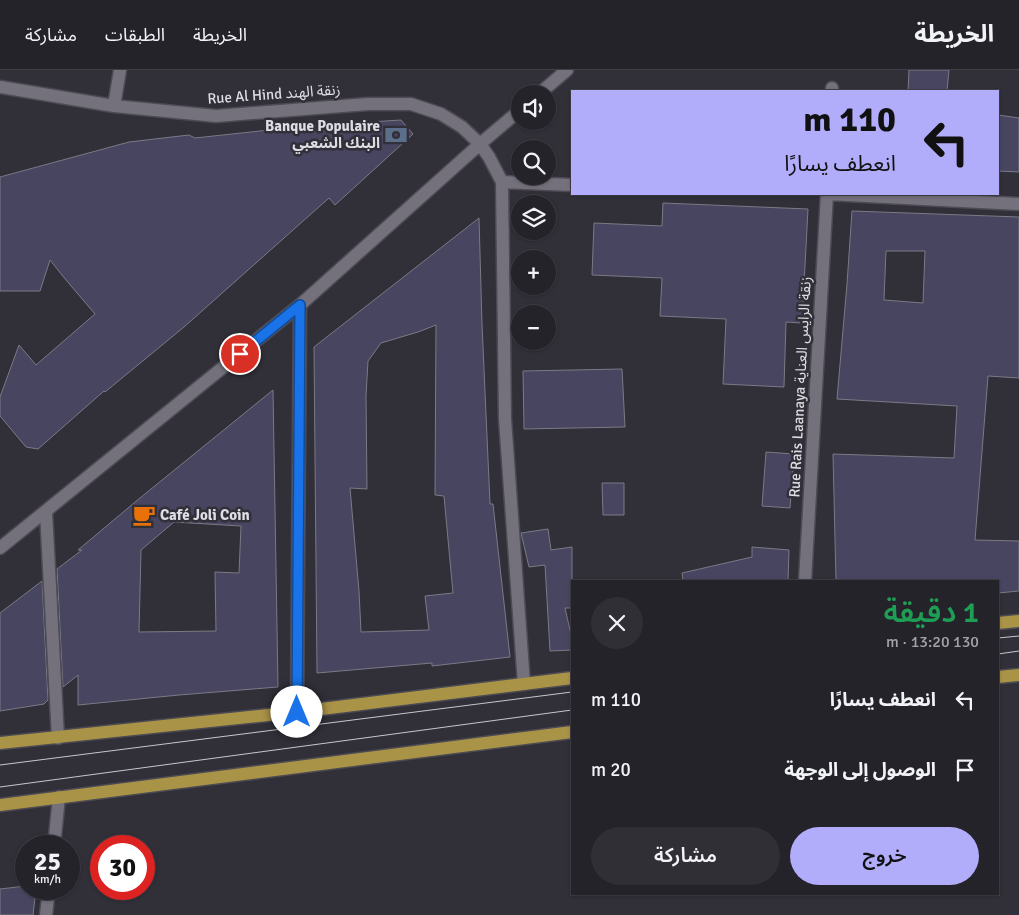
<!DOCTYPE html>
<html lang="ar">
<head>
<meta charset="utf-8">
<style>
  :root { --surface:#25232a; --page:#312f36; --text:#f1f3f6; --muted:#a3a4a8; --line:#424047; --accent:#b1adfa }
  body { margin:0; font-family:Signika,"Noto Sans Arabic",sans-serif; background:var(--page); color:var(--text); direction:rtl; height:100vh; display:flex; flex-direction:column; font-size:19px; white-space:nowrap }
  * { box-sizing:border-box; margin:0 }
  p { font-size:16px; color:var(--muted) }
  .icon { flex:none; width:28px; height:28px; fill:none; stroke:currentColor; stroke-width:2; stroke-linecap:round; stroke-linejoin:round }
  .map { position:relative; flex:1; overflow:hidden; direction:ltr }
  .details { position:absolute; left:571px; top:510px; width:428px; height:315px; display:flex; flex-direction:column; background:var(--surface); border-radius:0px; box-shadow:0 1px 4px #0004,0 0 0 1px var(--line); direction:rtl }
  .details>* { flex:none }
  .guide { position:absolute; left:571px; top:20px; width:428px; height:105px; border-radius:0px; box-shadow:0 1px 4px #0004,0 0 0 1px var(--line); direction:rtl; background:#b1adfa; color:#111; overflow:hidden }
  .controls { position:absolute; left:511px; top:15px; display:grid; gap:10px }
  .controls a { display:grid; place-items:center; width:45px; height:45px; border-radius:50%; background:var(--surface); box-shadow:0 1px 4px #0004,0 0 0 1px var(--line); font-size:25px }
  .speed { position:absolute; left:15px; top:765px; display:flex; gap:10px; font-size:25px; font-weight:700; text-align:center }
  .speed>* { display:grid; place-content:center; width:65px; height:65px; border-radius:50%; background:var(--surface); box-shadow:0 1px 4px #0004,0 0 0 1px var(--line); line-height:1 }
  .speed small { font-size:12px; font-weight:400 }
  .speed .limit { border:8px solid #d22; background:#fff; color:#111 }
  .pin { position:absolute; display:grid; place-items:center; width:42px; height:42px; color:#fff; margin:-21px; border:2px solid #fff; border-radius:50%; box-shadow:0 1px 5px #0007 }
  .me { position:absolute; width:55px; margin:-28px; rotate:0deg; stroke-linejoin:round; filter:drop-shadow(0 0 4px #0008) }
  .turn { display:flex; align-items:center; gap:18px; height:105px; padding:0 20px; font-size:22px }
  .turn .icon { width:65px; height:65px; stroke-width:2.5 }
  .turn b { display:block; font-size:35px; line-height:42px }
  .round { display:grid; place-items:center; flex:none; width:52px; height:52px; border-radius:26px; background:var(--page) }
  .headline { display:flex; align-items:center; justify-content:space-between; height:85px; padding:0 20px }
  h1 { font-size:30px; font-weight:600; line-height:38px; color:#1e9e55 }
  .action { display:flex; gap:10px; margin-top:auto; padding:10px 20px }
  .action a { flex:1; height:58px; border-radius:30px; background:var(--accent); color:#111; font-size:20px; font-weight:600; line-height:58px; text-align:center }
  .action a+a { background:var(--page); color:var(--text) }
  ul { padding:0; list-style:none }
  li { display:flex; align-items:center; gap:15px; height:70px; padding:0 20px }
  li div { flex:1 }
  li b { display:block; font-size:19px }
  li em { font-style:normal }
  header { display:flex; align-items:center; gap:30px; box-sizing:border-box; height:70px; padding:0 25px; background:var(--surface); border-bottom:1px solid var(--line) }
  header strong { font-size:24px }
  nav { display:flex; gap:28px; margin-inline-start:auto; font-size:18px }
  .map>svg:first-child { display:block }
</style>
</head>
<body>
<header>
<strong>الخريطة</strong>
<nav><a>الخريطة</a><a>الطبقات</a><a>مشاركة</a></nav>
</header>
<div class="map">
<svg width="1019" height="845" viewBox="0 0 1019 845">
  <rect width="100%" height="100%" fill="#312f38"/>
  <path fill="#484561" stroke="#7b7a85" fill-rule="evenodd" d="M 909,0 L 949,0 L 947,21 L 908,21 Z
    M 998,45 L 1019,48 L 1019,102 L 998,101 Z
    M 401,50 L 413,64 L 335,135 L 329,128 L 184,257 L 105,322 L 104,321 L 38,379 L 26,377 L 0,346 L 0,327 L 19,275 L 36,295 L 95,244 L 66,210 L 50,190 L 40,221 L 0,221 L 0,107 L 129,72 L 189,65 L 195,68 L 306,56 Z
    M 663,133 L 808,139 L 802,253 L 786,252 L 784,317 L 723,314 L 726,249 L 660,246 L 662,208 L 592,205 L 594,153 L 662,156 Z
    M 852,141 L 1019,147 L 1019,308 L 988,306 L 975,470 L 1019,471 L 1019,521 L 998,523 L 998,511 L 836,511 L 833,384 L 954,388 L 957,336 L 837,329 L 847,214 ZM 886,181 L 925,181 L 923,233 L 884,230 Z
    M 479,148 L 482,254 L 490,434 L 493,434 L 510,587 L 432,596 L 432,593 L 317,603 L 314,277 ZM 436,255 L 435,425 L 444,426 L 453,523 L 425,526 L 429,560 L 361,562 L 359,521 L 350,418 L 367,419 L 366,326 L 368,291 L 381,273 L 418,262 Z
    M 622,299 L 625,357 L 524,359 L 523,301 Z
    M 273,320 L 278,617 L 179,625 L 78,635 L 78,605 L 63,617 L 57,499 L 82,480 L 78,480 L 140,428 ZM 174,452 L 241,456 L 239,503 L 215,502 L 216,561 L 139,562 L 141,480 Z
    M 766,382 L 794,384 L 790,438 L 762,436 Z
    M 602,413 L 624,413 L 624,445 L 603,445 Z
    M 548,459 L 551,480 L 572,477 L 572,538 L 565,538 L 572,569 L 572,580 L 550,581 L 545,495 L 529,497 L 521,463 Z
    M 752,477 L 789,480 L 788,511 L 683,511 L 682,503 L 752,487 Z
    M 42,511 L 48,630 L 44,634 L 0,641 L 0,543 Z
    M 26,816 L 26,819 L 36,819 L 33,845 L 0,845 L 0,819 Z"/>
  <g fill="none" stroke-linecap="round" stroke-linejoin="round">
    <defs>
      <path id="minor" d="M 0,17 L 114,36 L 216,46 L 368,34 L 411,34 L 441,44 L 462,57 L 480,74 L 489,87 L 502,112 L 505,349 L 524,614
        M 832,21 L 832,18
        M 539,24 L 567,0
        M 114,36 L 120,0
        M 502,112 L 572,115
        M 828,124 L 1019,134
        M 46,442 L 58,668
        M 0,478 L 300,235 L 480,74 L 520,40
        M 805,511 L 827,124
        M 297,642 L 300,235
        M 54,776 L 59,727
        M 46,845 L 49,819"/>
      <path id="major" d="M 998,553 L 1019,551
        M 998,607 L 1019,605
        M 0,673 L 297,642 L 572,608
        M 0,735 L 572,662"/>
    </defs>
    <use href="#minor" stroke="#4c4a52" stroke-width="15"/>
    <use href="#major" stroke="#4c4a52" stroke-width="15"/>
    <use href="#minor" stroke="#74717c" stroke-width="12"/>
    <use href="#major" stroke="#a99347" stroke-width="12"/>
    <path stroke="#c8c6cd" stroke-width="1" d="M 998,568 L 1019,566
      M 998,584 L 1019,581
      M 0,695 L 572,622
      M 0,717 L 572,640"/>
  </g>
  <g fill="none" stroke-linecap="round" stroke-linejoin="round">
    <defs>
      <path id="route" d="M 240,284 L 300,235 L 297,642"/>
    </defs>
    <use href="#route" stroke="#114b97" stroke-width="12"/>
    <use href="#route" stroke="#1a73e8" stroke-width="9"/>
  </g>
  <defs>
    <symbol id="bank-bare" viewBox="-9 -9 18 18"><path d="M-6-4H6V4H-6ZM0-2.3a2.3 2.3 0 1 0 0 4.6a2.3 2.3 0 1 0 0-4.6Z" fill="#5c6f8a" stroke="#312f38" stroke-width="2.5" paint-order="stroke"/></symbol>
    <symbol id="cafe-bare" viewBox="-9 -9 18 18"><path d="M-5.5-4.5H6V0H3Q3 3.5 0 3.5H-2.5Q-5.5 3.5-5.5 0ZM3-3.2v2h1.7v-2ZM-6 4.5H4V6H-6Z" fill="#e8710a" stroke="#312f38" stroke-width="2.5" paint-order="stroke"/></symbol>
  </defs>
  <g fill-rule="evenodd">
    <use href="#bank-bare" x="380" y="49" width="32" height="32"/>
    <use href="#cafe-bare" x="128" y="429" width="32" height="32"/>
  </g>
  <g text-anchor="middle" dominant-baseline="central" stroke-width="5" stroke-linejoin="round" paint-order="stroke">
    <g font-size="15" fill="#dfdde4" stroke="#312f38">
      <text transform="translate(274 24) rotate(-4)">Rue Al Hind زنقة الهند</text>
      <text transform="translate(800 317) rotate(-87)">Rue Rais Laanaya زنقة الرايس العناية</text>
    </g>
    <g font-size="15" font-weight="bold" fill="#dfdde4" stroke="#312f38" text-anchor="end">
      <text x="380" y="56">Banque Populaire<tspan x="380" dy="17">البنك الشعبي</tspan></text>
      <text x="160" y="445" text-anchor="start">Café Joli Coin</text>
    </g>
  </g>
</svg>
<div class="controls">
<a><svg class="icon" aria-label="sound" viewBox="0 0 24 24"><path d="M4 9h4l5-4v14l-5-4H4zM17 9q2 3 0 6"/></svg></a>
<a><svg class="icon" aria-label="search" viewBox="0 0 24 24"><circle cx="10" cy="10" r="6"/><path d="M15 15l6 6"/></svg></a>
<a><svg class="icon" aria-label="layers" viewBox="0 0 24 24"><path d="M12 4l9 5-9 5-9-5zM3 14l9 5 9-5"/></svg></a>
<a>+</a>
<a>−</a>
</div>
<div class="speed"><div>25<small>km/h</small></div><div class="limit">30</div></div>
<div class="pin" style="left:240px;top:284px;background:#d93025"><svg class="icon" aria-label="arrive" viewBox="0 0 24 24"><path d="M6 21V4h12l-3 4 3 4H6"/></svg></div>
<svg class="me" style="left:297px;top:642px" viewBox="-20 -20 40 40"><circle r="19" fill="#fff"/><path d="M0-13L10 11 0 6-10 11z" fill="#1a73e8"/></svg>
<div class="guide">
<div class="turn"><svg class="icon" aria-label="left" viewBox="0 0 24 24"><path d="M17 20v-9H6M10 6l-5 5 5 5"/></svg><div><b>110 m</b>انعطف يسارًا</div></div>
</div>
<section class="details">
<div class="headline"><div><h1>1 دقيقة</h1><p>130 m · 13:20</p></div><a class="round"><svg class="icon" aria-label="close" viewBox="0 0 24 24"><path d="M6 6l12 12M18 6L6 18"/></svg></a></div>
<ul>
<li><svg class="icon" aria-label="left" viewBox="0 0 24 24"><path d="M17 20v-9H6M10 6l-5 5 5 5"/></svg><div><b>انعطف يسارًا</b></div><em>110 m</em></li>
<li><svg class="icon" aria-label="arrive" viewBox="0 0 24 24"><path d="M6 21V4h12l-3 4 3 4H6"/></svg><div><b>الوصول إلى الوجهة</b></div><em>20 m</em></li>
</ul>
<div class="action"><a>خروج</a><a>مشاركة</a></div>
</section>
</div>
</body>
</html>
